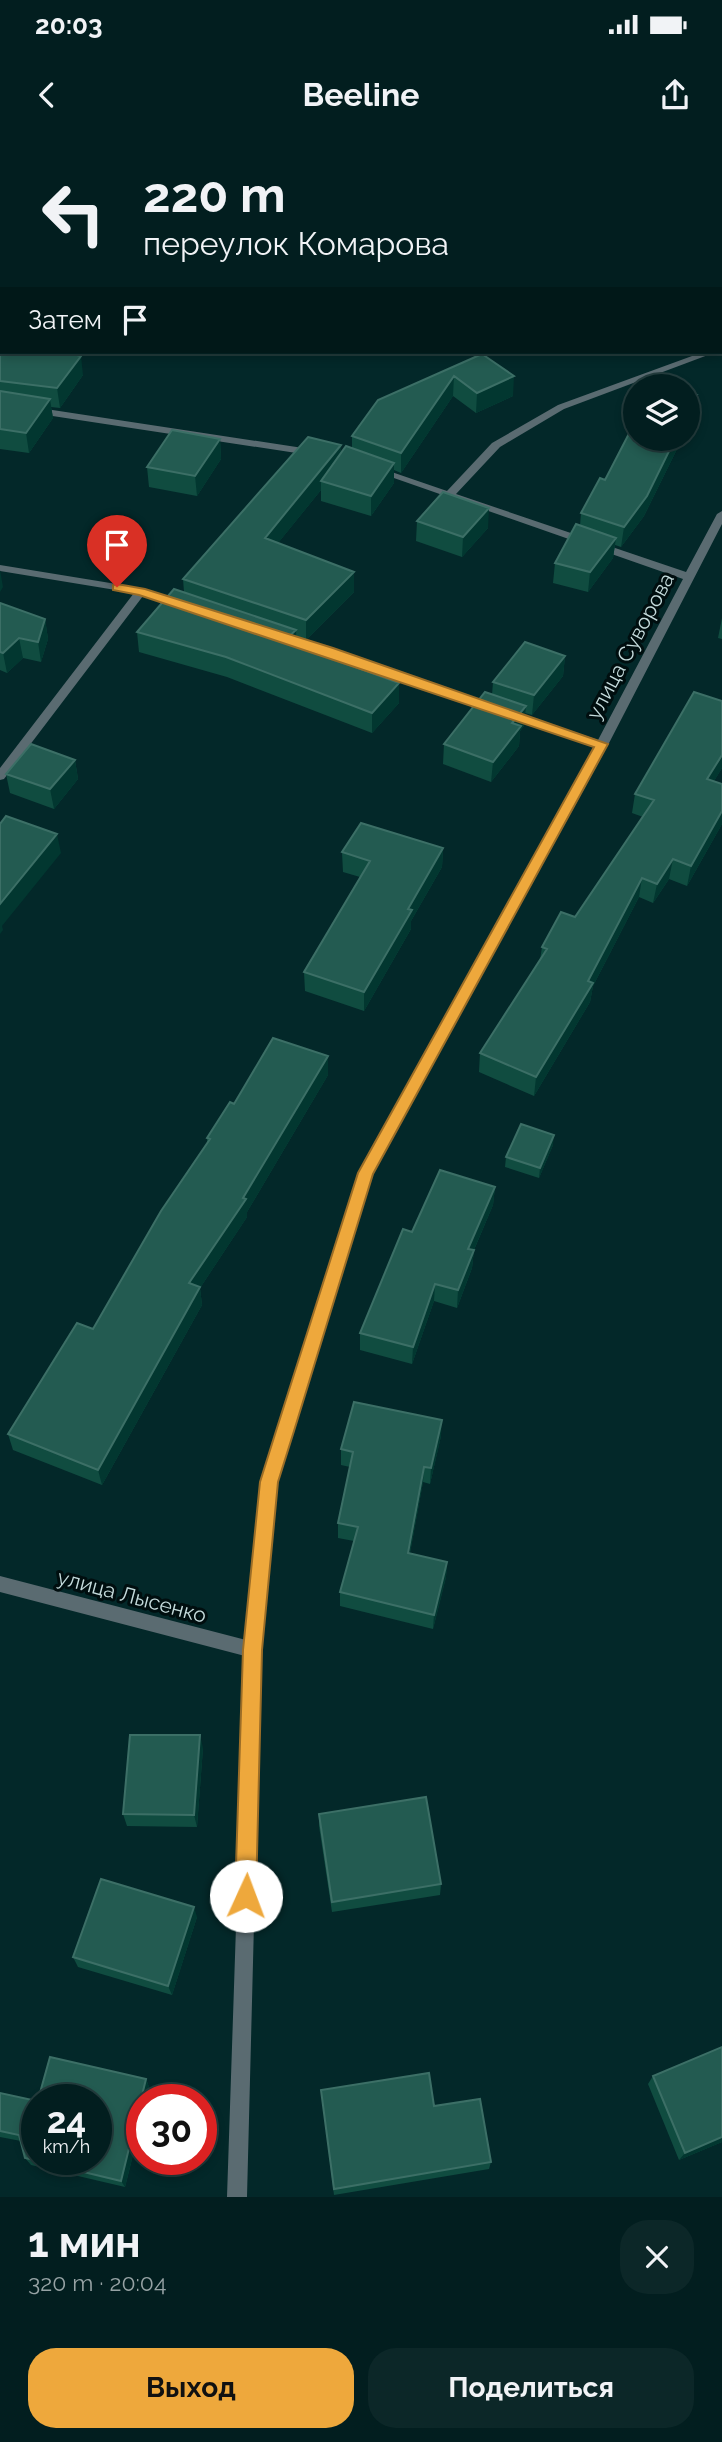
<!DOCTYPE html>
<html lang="ru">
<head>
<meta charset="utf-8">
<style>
  :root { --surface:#021e1f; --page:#0c2728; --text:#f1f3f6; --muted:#96a2a4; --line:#233c3d; --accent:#eea83c }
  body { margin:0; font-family:Raleway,sans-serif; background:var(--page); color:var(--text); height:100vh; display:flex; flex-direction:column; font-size:26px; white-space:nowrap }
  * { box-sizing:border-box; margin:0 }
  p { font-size:23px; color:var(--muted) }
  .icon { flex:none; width:38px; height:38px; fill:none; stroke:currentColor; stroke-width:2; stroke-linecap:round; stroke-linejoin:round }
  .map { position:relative; height:2057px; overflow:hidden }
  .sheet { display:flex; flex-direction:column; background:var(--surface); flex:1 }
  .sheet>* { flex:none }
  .hud { position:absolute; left:0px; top:0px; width:723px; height:214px; box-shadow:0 4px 10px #0003,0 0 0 2px var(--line); background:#021e1f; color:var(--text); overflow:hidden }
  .fabs { position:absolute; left:623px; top:234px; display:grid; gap:14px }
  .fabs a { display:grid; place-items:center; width:77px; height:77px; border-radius:50%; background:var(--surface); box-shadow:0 4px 10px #0003,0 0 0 2px var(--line); font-size:35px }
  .speed { position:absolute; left:21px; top:1944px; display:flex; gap:14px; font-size:35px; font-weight:700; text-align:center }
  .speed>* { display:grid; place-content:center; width:91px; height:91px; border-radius:50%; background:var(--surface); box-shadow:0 4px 10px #0003,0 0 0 2px var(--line); line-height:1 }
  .speed small { font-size:18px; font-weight:400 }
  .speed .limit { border:10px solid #d22; background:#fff; color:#111 }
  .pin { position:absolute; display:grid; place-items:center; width:60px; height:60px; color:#fff; margin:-72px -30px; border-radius:50% 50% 50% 0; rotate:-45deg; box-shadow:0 0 7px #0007 }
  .pin .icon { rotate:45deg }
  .me { position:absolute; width:77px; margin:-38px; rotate:2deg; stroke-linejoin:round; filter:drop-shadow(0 0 5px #0008) }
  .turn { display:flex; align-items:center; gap:24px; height:147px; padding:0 28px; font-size:32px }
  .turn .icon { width:91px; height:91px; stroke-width:2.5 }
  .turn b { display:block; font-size:49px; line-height:60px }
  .then { display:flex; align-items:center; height:66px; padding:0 28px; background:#0003; gap:14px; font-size:26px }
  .round { display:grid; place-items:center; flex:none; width:74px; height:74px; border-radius:28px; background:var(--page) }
  .overview { display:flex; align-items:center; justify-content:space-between; height:119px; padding:0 28px }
  h1 { font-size:42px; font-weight:700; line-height:52px }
  .primary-button { display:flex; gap:14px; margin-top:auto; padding:14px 28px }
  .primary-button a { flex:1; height:80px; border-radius:28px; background:var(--accent); color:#111; font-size:28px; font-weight:700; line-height:80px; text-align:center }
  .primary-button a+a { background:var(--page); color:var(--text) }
  .status { display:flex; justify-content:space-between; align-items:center; height:49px; padding:0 35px; background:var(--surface); direction:ltr }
  .status svg { height:19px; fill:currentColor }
  header { display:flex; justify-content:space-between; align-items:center; height:91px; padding:0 28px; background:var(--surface); font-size:32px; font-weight:700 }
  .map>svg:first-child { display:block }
</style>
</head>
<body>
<div class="status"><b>20:03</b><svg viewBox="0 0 49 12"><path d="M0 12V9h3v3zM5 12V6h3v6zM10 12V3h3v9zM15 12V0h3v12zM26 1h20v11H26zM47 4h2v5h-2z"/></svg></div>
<header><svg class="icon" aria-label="back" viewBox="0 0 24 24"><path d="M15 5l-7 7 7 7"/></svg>Beeline<svg class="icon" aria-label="share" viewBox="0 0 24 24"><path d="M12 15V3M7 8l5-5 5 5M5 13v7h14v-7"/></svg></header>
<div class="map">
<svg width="722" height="2057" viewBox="0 0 722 2057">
  <rect width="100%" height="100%" fill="#032829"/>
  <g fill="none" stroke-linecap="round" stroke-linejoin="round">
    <path fill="#000a1a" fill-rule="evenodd" d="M 583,0 L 631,0 L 582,2 Z
      M 0,58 L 2,59 L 2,88 L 0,88 Z"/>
    <path fill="#5a6b71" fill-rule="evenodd" d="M 228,0 L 237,0 L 228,2 Z
      M 721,204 L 722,204 L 722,210 L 721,210 Z
      M 703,212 L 716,212 L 564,269 L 500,307 L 456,354 L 686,432 L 717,374 L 722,371 L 722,384 L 608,605 L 373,1034 L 277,1342 L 261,1510 L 247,2057 L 227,2057 L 245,1516 L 0,1452 L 0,1436 L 246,1500 L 261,1342 L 359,1033 L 595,607 L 274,498 L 272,495 L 278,491 L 282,492 L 598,600 L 683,439 L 371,330 L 380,328 L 447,351 L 492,303 L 558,265 Z
      M 0,262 L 316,310 L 321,313 L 316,316 L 0,268 Z
      M 0,425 L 141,448 L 187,465 L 182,468 L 143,456 L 4,639 L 0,640 L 0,628 L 134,453 L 0,431 Z"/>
  </g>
  <path fill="#104c40" d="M 0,197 L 83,235 L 60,268 L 51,267 L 53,278 L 29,313 L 0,309 Z
    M 482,214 L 513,256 L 476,273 L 453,256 L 401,333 L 394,330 L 394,343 L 371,376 L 321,361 L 321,350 L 278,403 L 354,432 L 354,452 L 306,500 L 296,497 L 297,506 L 399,563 L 372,593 L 227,537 L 139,512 L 137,492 L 184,452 L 183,439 L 341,312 L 352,308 L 352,296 Z
    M 220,299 L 221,319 L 197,356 L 149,347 L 147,327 Z
    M 635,299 L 682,299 L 644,376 L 621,407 L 615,405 L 613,418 L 588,452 L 553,443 L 555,423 L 580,386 L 581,373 Z
    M 417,381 L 488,388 L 462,417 L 416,401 Z
    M 0,463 L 45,479 L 48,499 L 41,522 L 23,518 L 7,533 L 0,530 Z
    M 722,478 L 722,499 L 718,498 Z
    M 565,516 L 563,536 L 532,575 L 525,573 L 524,586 L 520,591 L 519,606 L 491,642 L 443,624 L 444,604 L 492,555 L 493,542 Z
    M 722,561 L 722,628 L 714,641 L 722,644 L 722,684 L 687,746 L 669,739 L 653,763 L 639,757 L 593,846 L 590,862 L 534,956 L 479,932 L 480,913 L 540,820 L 542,807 L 575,777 L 643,677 L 632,673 L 635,654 Z
    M 75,620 L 78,639 L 54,669 L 10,653 L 6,634 Z
    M 443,708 L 442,727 L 411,781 L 411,789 L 364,871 L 305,851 L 304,832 L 360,737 L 343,732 L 342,712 Z
    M 328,916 L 328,935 L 247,1072 L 247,1077 L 200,1148 L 202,1165 L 102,1345 L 13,1310 L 8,1294 L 93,1189 L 207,1003 L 207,998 L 234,964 Z
    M 553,1005 L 539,1038 L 505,1027 L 506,1017 Z
    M 495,1047 L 493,1065 L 474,1110 L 472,1128 L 457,1168 L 434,1161 L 412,1224 L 360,1210 L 360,1193 L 412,1092 Z
    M 441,1296 L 430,1344 L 423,1342 L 410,1413 L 447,1422 L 446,1437 L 433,1489 L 340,1466 L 340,1452 L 354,1401 L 338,1398 L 338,1383 L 350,1327 L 341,1325 L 341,1309 Z
    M 203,1608 L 197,1687 L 127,1686 L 123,1674 Z
    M 319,1674 L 441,1744 L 440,1755 L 332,1772 L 319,1686 Z
    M 197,1777 L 172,1855 L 78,1827 L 73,1817 Z
    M 653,1936 L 722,2002 L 679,2020 L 648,1944 Z
    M 146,1939 L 149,1947 L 146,1960 L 142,1960 L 142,1979 L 125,2047 L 31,2025 L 25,2018 L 21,2001 L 0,1997 L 0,1953 L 37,1961 Z
    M 321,1950 L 434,1966 L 491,2022 L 489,2029 L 334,2055 Z"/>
  <path fill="#023730" d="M 163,0 L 189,0 L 187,2 L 160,2 Z
    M 323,0 L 340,0 L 338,2 L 321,2 Z
    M 81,216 L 83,235 L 60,268 L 57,248 Z
    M 454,236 L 453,256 L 401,333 L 401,313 Z
    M 514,236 L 513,256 L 476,273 L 477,253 Z
    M 697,255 L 694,275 L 688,288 L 688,274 Z
    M 50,259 L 53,278 L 29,313 L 26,293 Z
    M 220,299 L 221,319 L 197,356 L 195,336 Z
    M 675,299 L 682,299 L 644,376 L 621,407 L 624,387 Z
    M 341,305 L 341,325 L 321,341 L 321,350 L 266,418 L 265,398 Z
    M 394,323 L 394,343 L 371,376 L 371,356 Z
    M 489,368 L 488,388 L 462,417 L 463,397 Z
    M 616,398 L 613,418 L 588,452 L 590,432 Z
    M 0,430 L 3,447 L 0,452 Z
    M 354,432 L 354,452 L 306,500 L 306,480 Z
    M 45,479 L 48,499 L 41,522 L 38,502 Z
    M 296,490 L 297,509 L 284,501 Z
    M 19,498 L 23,518 L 7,533 L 3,513 Z
    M 565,516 L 563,536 L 532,575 L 534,555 Z
    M 399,543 L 399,563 L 372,593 L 372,573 Z
    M 526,566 L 524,586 L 520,591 L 519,606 L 491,642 L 493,622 L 512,583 Z
    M 722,615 L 722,628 L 703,659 L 707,639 Z
    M 75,620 L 78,639 L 54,669 L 50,649 Z
    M 722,671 L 722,684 L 687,746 L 691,726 Z
    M 57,694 L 61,713 L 2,786 L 3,790 L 0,794 L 0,764 Z
    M 443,708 L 442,727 L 411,781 L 411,789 L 364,871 L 364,852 L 408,769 Z
    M 673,719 L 669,739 L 653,763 L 657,744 Z
    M 642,738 L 639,757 L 593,846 L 590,862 L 534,956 L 536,937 Z
    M 328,916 L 328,935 L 247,1072 L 247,1077 L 200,1148 L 202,1165 L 102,1345 L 98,1330 L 189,1143 L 243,1058 Z
    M 554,995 L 553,1005 L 539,1038 L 540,1028 Z
    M 495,1047 L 493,1065 L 467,1126 L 468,1109 Z
    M 474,1110 L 472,1128 L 457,1168 L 458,1150 Z
    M 435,1144 L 434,1161 L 412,1224 L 413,1207 Z
    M 442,1280 L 441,1296 L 430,1344 L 431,1328 Z
    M 424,1327 L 423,1342 L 407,1428 L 408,1413 Z
    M 447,1422 L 446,1437 L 433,1489 L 434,1475 Z
    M 200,1595 L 203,1608 L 197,1687 L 194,1675 Z
    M 194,1767 L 197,1777 L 172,1855 L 168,1846 Z
    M 146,1939 L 149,1947 L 146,1960 L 142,1960 L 142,1979 L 125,2047 L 121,2041 Z
    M 722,1997 L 722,2002 L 679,2020 L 685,2013 Z"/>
  <path fill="#235b51" stroke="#3c6f66" stroke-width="2" d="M 129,0 L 163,0 L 160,2 L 130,2 Z
    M 284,0 L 323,0 L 321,2 L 281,2 Z
    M 0,197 L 2,198 L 2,212 L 64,212 L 81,216 L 57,248 L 0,241 Z
    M 482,214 L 514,236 L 477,253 L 454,236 L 401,313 L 352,296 L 378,260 Z
    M 0,251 L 50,259 L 26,293 L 0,289 Z
    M 688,253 L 697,255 L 688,274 Z
    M 635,282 L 635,299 L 675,299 L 647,356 L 624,387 L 581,373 L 600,338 L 605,340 Z
    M 172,290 L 220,299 L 195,336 L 147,327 Z
    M 308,297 L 341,305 L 265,398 L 354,432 L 306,480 L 183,439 Z
    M 346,306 L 394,323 L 371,356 L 321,341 Z
    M 443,352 L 489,368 L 463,397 L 417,381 Z
    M 576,384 L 616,398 L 590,432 L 555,423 Z
    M 174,449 L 296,490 L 284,501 L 399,543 L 372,573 L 226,517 L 137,492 Z
    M 0,463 L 45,479 L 38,502 L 19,498 L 3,513 L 0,512 Z
    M 525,502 L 565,516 L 534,555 L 493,542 Z
    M 485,552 L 526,566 L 512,583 L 521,586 L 493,622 L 444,604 Z
    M 694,552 L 722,561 L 722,615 L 707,639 L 722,644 L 722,671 L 691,726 L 673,719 L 657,744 L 642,738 L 588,841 L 593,843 L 536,937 L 480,913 L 547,809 L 542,807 L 561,772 L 575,777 L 654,660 L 635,654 Z
    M 31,604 L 75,620 L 50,649 L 6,634 Z
    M 6,676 L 57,694 L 0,764 L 0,684 Z
    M 361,683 L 443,708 L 408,769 L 412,770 L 364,852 L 304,832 L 370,721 L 342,712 Z
    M 273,898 L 328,916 L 243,1058 L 246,1059 L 189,1143 L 200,1147 L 98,1330 L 8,1294 L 77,1183 L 93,1189 L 161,1071 L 210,999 L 207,998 L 230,962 L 234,964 Z
    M 521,984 L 554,995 L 540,1028 L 506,1017 Z
    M 440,1030 L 495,1047 L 468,1109 L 474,1110 L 458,1150 L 435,1144 L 413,1207 L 360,1193 L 403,1089 L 412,1092 Z
    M 354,1262 L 442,1280 L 431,1328 L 424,1327 L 408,1413 L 447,1422 L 434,1475 L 340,1452 L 358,1387 L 338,1383 L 353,1312 L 341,1309 Z
    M 130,1595 L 200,1595 L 194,1675 L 123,1674 Z
    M 426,1657 L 441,1744 L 332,1762 L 319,1674 Z
    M 101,1739 L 194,1767 L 168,1846 L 73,1817 Z
    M 722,1907 L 722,1997 L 685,2013 L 653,1936 Z
    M 50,1917 L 146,1939 L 121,2041 L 25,2018 L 19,1995 L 0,1991 L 0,1953 L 37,1961 L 37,2020 L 96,2020 L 96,1960 L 38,1960 Z
    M 429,1933 L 434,1966 L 480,1959 L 491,2022 L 334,2049 L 321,1950 Z"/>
  <path fill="#eea83c" stroke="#9b6d27" stroke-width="2" d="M 117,444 L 145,449 L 333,508 L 608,604 L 373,1034 L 294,1291 L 278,1342 L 262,1510 L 256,1756 L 253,1763 L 246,1766 L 238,1763 L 235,1756 L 243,1510 L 260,1342 L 276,1291 L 358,1033 L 594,607 L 139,455 L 113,450 L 113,445 Z"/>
  <g text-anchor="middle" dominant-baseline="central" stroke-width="6" stroke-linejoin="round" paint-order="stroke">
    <g font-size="21" fill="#c4dbdc" stroke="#000e0f">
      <text transform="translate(630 506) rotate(-62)">улица Суворова</text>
      <text transform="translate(132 1456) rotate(15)">улица Лысенко</text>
    </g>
  </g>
</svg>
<div class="fabs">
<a><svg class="icon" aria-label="layers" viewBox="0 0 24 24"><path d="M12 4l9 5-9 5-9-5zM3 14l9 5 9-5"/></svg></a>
</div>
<div class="speed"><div>24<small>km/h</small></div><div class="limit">30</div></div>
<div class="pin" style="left:117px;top:447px;background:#d93025"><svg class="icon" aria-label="arrive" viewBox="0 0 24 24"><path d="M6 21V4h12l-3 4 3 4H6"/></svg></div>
<svg class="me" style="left:246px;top:1756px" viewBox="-20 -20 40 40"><circle r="19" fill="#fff"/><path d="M0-13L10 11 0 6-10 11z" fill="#eea83c"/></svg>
<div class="hud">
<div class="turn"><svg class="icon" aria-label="left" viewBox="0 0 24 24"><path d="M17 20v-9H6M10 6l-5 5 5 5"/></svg><div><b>220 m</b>переулок Комарова</div></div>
<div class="then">Затем<svg class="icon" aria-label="arrive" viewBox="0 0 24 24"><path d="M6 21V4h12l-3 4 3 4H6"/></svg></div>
</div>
</div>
<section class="sheet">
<div class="overview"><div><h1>1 мин</h1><p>320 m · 20:04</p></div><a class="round"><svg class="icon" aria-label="close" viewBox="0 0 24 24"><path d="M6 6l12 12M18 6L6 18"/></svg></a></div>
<div class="primary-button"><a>Выход</a><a>Поделиться</a></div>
</section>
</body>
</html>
